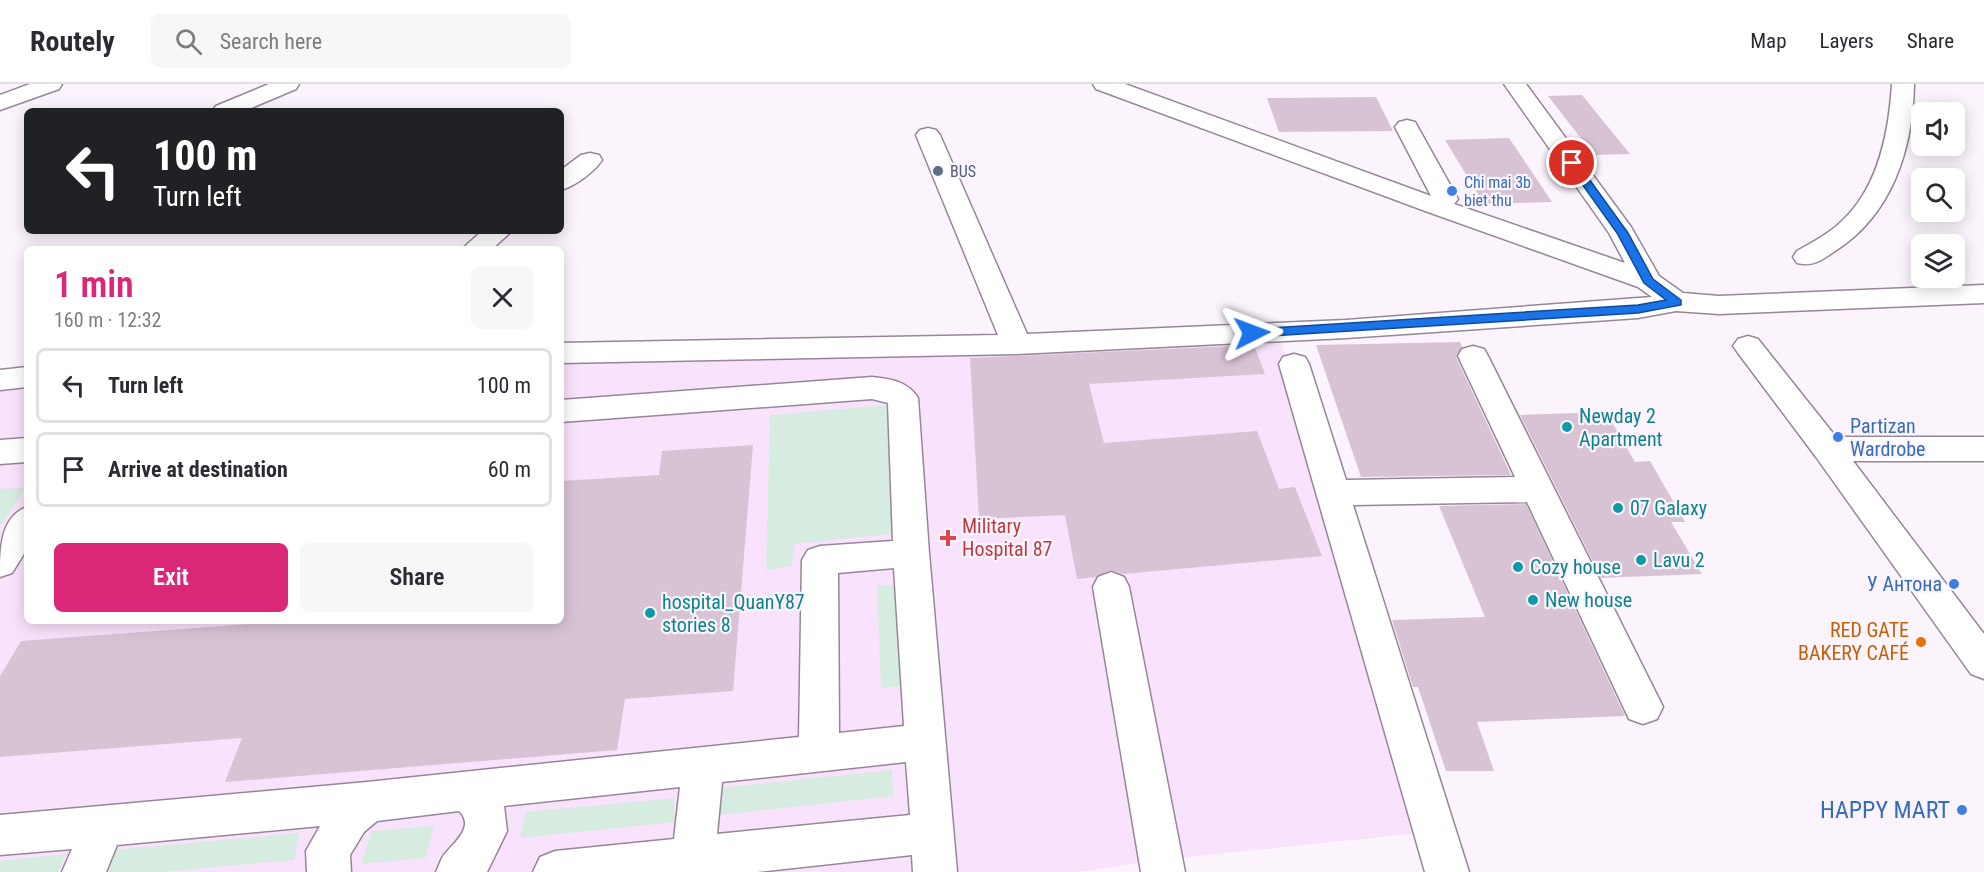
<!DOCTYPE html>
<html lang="en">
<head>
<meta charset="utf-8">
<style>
  :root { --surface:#fff; --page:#f7f7f7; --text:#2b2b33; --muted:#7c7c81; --line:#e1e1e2; --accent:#db2777 }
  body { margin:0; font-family:"Roboto Condensed",sans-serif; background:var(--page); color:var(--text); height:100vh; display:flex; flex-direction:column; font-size:22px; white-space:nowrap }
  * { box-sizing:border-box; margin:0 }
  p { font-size:20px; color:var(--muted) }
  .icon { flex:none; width:33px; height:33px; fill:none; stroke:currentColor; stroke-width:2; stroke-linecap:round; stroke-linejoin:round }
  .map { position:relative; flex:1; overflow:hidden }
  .sheet { position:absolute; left:24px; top:162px; width:540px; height:378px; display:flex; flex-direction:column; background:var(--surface); border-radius:9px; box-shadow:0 3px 15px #0003 }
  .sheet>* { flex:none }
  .top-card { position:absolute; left:24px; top:24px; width:540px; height:126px; border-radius:9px; box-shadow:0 3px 15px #0003; background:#202124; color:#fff; overflow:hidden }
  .buttons { position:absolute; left:1911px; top:18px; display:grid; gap:12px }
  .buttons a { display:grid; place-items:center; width:54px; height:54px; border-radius:9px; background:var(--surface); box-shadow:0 3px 15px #0003; font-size:30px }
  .pin { position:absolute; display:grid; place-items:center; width:51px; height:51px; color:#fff; margin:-26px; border:3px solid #fff; border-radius:50%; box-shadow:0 2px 6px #0007 }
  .me { position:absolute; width:66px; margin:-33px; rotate:87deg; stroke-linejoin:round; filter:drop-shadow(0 0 4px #0008) }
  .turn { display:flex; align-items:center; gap:21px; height:126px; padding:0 30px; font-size:27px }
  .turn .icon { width:78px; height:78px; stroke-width:2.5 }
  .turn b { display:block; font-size:42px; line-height:51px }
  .round { display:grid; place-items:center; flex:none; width:63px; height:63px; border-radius:9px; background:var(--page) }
  .summary { display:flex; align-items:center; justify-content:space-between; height:102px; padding:0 30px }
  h1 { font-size:36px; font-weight:600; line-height:45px; color:var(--accent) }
  .cta { display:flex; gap:12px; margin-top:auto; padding:12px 30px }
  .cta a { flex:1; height:69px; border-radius:9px; background:var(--accent); color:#fff; font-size:24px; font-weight:600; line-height:69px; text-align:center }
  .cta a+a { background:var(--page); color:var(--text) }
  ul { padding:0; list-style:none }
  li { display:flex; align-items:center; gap:18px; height:75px; margin:0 12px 9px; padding:0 18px; border:3px solid var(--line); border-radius:9px }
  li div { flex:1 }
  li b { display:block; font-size:22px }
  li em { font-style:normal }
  header { display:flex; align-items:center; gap:36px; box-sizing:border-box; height:84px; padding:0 30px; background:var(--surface); border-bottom:2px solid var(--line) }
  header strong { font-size:28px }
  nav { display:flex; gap:33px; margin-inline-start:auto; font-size:21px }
  .search { width:420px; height:54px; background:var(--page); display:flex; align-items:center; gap:15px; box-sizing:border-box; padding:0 21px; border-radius:9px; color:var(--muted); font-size:22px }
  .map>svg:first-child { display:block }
</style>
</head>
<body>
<header>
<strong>Routely</strong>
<div class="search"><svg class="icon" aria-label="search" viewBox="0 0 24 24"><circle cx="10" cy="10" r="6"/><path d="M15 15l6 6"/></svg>Search here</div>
<nav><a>Map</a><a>Layers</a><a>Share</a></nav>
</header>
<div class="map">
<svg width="1984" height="788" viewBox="0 0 1984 788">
  <rect width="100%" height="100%" fill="#fbf4fc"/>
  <path fill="#f9e2fc" d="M 1281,258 L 1420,749 L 1160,776 L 1078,788 L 0,788 L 0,307 L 27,305 L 27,537 L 561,537 L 561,277 L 1025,269 Z"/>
  <path fill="#d6ece0" d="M 888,321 L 902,442 L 891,450 L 794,460 L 792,482 L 766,486 L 770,331 Z
    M 26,403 L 0,443 L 0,405 Z
    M 913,499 L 921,601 L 881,604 L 877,502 Z
    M 892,686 L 893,712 L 719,731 L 720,704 Z
    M 674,714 L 675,738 L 520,754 L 526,728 Z
    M 434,742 L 426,774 L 361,780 L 372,747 Z
    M 300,749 L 294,776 L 160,788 L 102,788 L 114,766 Z
    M 66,770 L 58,788 L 0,788 L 0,777 Z"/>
  <path fill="#d8c3d4" d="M 1582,11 L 1630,70 L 1594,71 L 1548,12 Z
    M 1376,13 L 1393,47 L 1279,48 L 1267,14 Z
    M 1509,54 L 1552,118 L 1484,120 L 1445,56 Z
    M 1460,258 L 1462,263 L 1456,273 L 1511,391 L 1361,393 L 1316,261 Z
    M 1254,261 L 1265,290 L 1089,300 L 1104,359 L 1257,347 L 1279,405 L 1295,403 L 1322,472 L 1123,490 L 1110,486 L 1096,493 L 1077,495 L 1065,431 L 979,435 L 970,274 Z
    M 1606,328 L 1635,378 L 1650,377 L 1685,438 L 1671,438 L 1702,490 L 1601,494 L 1520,331 Z
    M 753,361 L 733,607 L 625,615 L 617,666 L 225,698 L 242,654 L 0,673 L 0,592 L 21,557 L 263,539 L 264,537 L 561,537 L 561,397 L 659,391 L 662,367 Z
    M 1526,420 L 1625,632 L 1477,638 L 1494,687 L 1446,687 L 1418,603 L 1413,603 L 1392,536 L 1485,533 L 1439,422 Z"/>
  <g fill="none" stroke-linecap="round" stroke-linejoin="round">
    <defs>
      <path id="minor" d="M 30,0 L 62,0 L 59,5 L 0,26 L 0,11 Z
        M 269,0 L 299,0 L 296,5 L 244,27 L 212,27 L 216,22 Z
        M 1093,0 L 1125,0 L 1431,112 L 1395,43 L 1399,38 L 1407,36 L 1415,38 L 1458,115 L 1454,120 L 1625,179 L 1609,149 L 1504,0 L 1526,0 L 1631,143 L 1659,192 L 1683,209 L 1719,212 L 1984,201 L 1984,219 L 1719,230 L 1676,227 L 1638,234 L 1346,254 L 1017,270 L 561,279 L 561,259 L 998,251 L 916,51 L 920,46 L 928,44 L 936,46 L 940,51 L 1027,250 L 1346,236 L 1652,213 L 1638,203 L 1428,128 L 1096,5 Z
        M 1892,0 L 1914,0 C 1913,65 1892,131 1835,167 C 1822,176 1813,183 1797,179 L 1793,173 L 1797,167 C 1813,158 1830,149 1843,136 C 1879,102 1889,47 1892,0 Z
        M 590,69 L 599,71 L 602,76 C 594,88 575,102 561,106 L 561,86 L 581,71 Z
        M 482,147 L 512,147 L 492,165 L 462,165 Z
        M 1748,252 L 1758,255 L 1836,353 L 1984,353 L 1984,377 L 1853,377 L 1984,550 L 1984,595 L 1971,590 L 1816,373 L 1738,269 L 1733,262 L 1738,255 Z
        M 1473,262 L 1484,265 L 1488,272 L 1663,623 L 1657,635 L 1643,640 L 1629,635 L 1527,418 L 1353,421 L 1469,788 L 1425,788 L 1279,280 L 1283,273 L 1294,270 L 1305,273 L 1309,280 L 1346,396 L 1515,393 L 1458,272 L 1462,265 Z
        M 27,283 L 27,303 L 0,306 L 0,286 Z
        M 872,293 C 890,295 908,297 918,314 L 929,469 L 957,788 L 913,788 L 912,771 L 757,788 L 533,788 L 540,773 L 555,767 L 674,755 L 680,703 L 504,722 L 507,747 L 487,788 L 436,788 C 438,784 440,778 442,774 C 450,761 477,744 459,727 L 377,737 L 364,748 L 350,771 L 351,788 L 307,788 L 306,767 L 320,742 L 117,761 L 106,788 L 62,788 L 72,765 L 0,771 L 0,731 L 367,698 L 799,653 L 802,476 L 808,466 L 820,462 L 893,457 L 888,319 L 872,315 L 561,338 L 561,316 ZM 894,484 L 904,642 L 839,649 L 838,489 ZM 906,678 L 910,731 L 717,750 L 722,698 Z
        M 27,354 L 27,378 L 0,380 L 0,356 Z
        M 27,423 L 27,465 L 12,489 L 0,493 C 0,465 0,433 27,423 Z
        M 1111,488 L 1124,493 L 1129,503 L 1185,788 L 1141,788 L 1093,503 L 1098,493 Z"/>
    </defs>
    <use href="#minor" stroke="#968698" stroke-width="3"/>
    <use href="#minor" fill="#fff" fill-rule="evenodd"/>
  </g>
  <path fill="#1a73e8" stroke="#114b97" stroke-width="1.5" d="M 1572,76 L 1576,77 L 1628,149 L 1653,195 L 1681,216 L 1681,221 L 1638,229 L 1252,253 L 1246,249 L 1252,245 L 1638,221 L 1666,216 L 1644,199 L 1617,149 L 1567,79 Z"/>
  <circle fill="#5c6f8a" stroke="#fbf4fc" stroke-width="2" cx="938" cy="87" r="6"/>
  <g fill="#3f7fe0" stroke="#fbf4fc" stroke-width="2">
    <circle cx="1452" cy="107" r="6"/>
    <circle cx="1838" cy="353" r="6"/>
    <circle cx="1954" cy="500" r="6"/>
    <circle cx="1962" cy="726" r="6"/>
  </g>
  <g fill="#0f9aa8" stroke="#fbf4fc" stroke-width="2">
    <circle cx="1567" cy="343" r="6"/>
    <circle cx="1618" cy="424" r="6"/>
    <circle cx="1641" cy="476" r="6"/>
    <circle cx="1518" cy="483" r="6"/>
    <circle cx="1533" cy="516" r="6"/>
    <circle cx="650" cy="529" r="6"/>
  </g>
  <path fill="#e0444e" stroke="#fbf4fc" stroke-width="2" d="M945 445h6v6h6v6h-6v6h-6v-6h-6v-6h6z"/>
  <circle fill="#e8710a" stroke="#fbf4fc" stroke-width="2" cx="1921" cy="558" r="6"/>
  <g text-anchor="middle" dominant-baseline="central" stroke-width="4.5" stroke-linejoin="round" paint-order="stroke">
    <g font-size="16" fill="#4e5e75" stroke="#fbf4fc" text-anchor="start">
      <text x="950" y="87">BUS</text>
    </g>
    <g font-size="16" fill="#366cbe" stroke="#fbf4fc" text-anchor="start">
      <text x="1464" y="98">Chi mai 3b<tspan x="1464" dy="18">biet thu</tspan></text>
    </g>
    <g font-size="20" fill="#0d838f" stroke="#fbf4fc" text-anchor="start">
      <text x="1579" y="332">Newday 2<tspan x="1579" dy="23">Apartment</tspan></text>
      <text x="1630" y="424">07 Galaxy</text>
      <text x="1653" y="476">Lavu 2</text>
      <text x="1530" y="483">Cozy house</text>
      <text x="1545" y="516">New house</text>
      <text x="662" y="518">hospital_QuanY87<tspan x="662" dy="23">stories 8</tspan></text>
    </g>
    <g font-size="20" fill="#366cbe" stroke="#fbf4fc" text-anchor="start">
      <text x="1850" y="342">Partizan<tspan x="1850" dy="23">Wardrobe</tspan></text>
      <text x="1942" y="500" text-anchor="end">У Антона</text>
    </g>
    <g font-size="20" fill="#be3a42" stroke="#fbf4fc" text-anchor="start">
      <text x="962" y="442">Military<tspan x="962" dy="23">Hospital 87</tspan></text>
    </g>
    <g font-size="20" fill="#c56008" stroke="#fbf4fc" text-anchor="end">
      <text x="1909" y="546">RED GATE<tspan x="1909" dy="23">BAKERY CAFÉ</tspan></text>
    </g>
    <g font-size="24" fill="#366cbe" stroke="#fbf4fc" text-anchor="end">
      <text x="1950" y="726">HAPPY MART</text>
    </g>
  </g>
</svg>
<div class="buttons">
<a><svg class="icon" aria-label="sound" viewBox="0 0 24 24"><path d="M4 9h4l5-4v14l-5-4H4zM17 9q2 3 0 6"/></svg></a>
<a><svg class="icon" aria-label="search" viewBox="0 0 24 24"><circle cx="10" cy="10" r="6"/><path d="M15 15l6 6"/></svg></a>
<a><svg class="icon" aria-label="layers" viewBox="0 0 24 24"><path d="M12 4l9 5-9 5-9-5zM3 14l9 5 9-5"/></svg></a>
</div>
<div class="pin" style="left:1572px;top:79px;background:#d93025"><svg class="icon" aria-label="arrive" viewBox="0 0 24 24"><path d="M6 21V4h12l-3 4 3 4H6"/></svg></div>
<svg class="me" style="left:1252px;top:249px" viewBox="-20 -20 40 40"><path d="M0-17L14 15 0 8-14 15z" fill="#1a73e8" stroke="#fff" stroke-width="4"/></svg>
<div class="top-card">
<div class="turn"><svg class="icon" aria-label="left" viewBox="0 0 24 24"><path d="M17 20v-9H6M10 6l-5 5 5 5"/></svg><div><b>100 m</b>Turn left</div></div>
</div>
<section class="sheet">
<div class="summary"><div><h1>1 min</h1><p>160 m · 12:32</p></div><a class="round"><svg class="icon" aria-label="close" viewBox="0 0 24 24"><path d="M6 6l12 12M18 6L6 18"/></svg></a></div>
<ul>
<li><svg class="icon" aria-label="left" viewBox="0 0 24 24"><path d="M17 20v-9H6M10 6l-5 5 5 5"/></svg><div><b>Turn left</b></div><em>100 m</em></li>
<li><svg class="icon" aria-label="arrive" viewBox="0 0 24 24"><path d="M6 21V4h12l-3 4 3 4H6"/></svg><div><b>Arrive at destination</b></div><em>60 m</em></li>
</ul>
<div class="cta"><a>Exit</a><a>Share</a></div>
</section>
</div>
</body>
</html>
